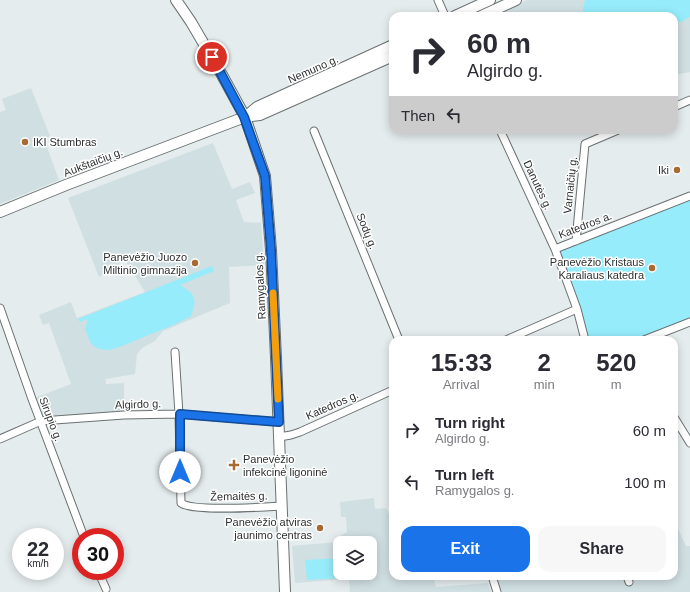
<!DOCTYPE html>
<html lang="en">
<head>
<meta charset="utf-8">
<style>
  :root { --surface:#fff; --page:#f7f7f7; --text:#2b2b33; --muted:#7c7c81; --accent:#1a73e8 }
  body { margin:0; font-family:Arial,sans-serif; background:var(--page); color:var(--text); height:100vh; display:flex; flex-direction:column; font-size:15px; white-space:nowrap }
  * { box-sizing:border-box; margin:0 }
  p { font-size:13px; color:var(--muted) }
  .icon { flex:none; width:22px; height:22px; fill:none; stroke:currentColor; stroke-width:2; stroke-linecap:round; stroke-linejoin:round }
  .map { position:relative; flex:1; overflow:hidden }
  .side { position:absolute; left:389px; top:336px; width:289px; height:244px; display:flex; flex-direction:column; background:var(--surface); border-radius:12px; box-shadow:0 2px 10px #0003 }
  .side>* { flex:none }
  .hud { position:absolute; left:389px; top:12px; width:289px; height:122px; border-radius:12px; box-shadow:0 2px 10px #0003; background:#fff; color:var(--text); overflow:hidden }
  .buttons { position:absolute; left:333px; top:536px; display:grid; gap:8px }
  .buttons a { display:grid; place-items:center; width:44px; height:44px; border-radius:8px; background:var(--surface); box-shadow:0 2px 10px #0003; font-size:20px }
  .speed { position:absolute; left:12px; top:528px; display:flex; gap:8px; font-size:20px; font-weight:700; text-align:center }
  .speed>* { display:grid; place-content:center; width:52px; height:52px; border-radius:50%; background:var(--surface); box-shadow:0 2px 10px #0003; line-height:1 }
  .speed small { font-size:10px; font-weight:400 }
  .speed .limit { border:6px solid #d22; background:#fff; color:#111 }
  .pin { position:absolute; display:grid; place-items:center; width:34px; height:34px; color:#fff; margin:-17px; border:2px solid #fff; border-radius:50%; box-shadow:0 1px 4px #0007 }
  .me { position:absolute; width:44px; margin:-22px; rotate:0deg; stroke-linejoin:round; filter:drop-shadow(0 0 3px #0008) }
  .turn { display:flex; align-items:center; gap:14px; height:84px; padding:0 12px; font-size:18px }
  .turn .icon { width:52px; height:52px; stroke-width:2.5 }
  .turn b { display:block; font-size:28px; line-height:34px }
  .then { display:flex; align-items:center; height:38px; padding:0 12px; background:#0003; gap:8px; font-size:15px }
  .eta { display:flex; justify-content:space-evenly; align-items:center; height:68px; text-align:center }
  .eta b { font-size:24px; font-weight:800; line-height:28px }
  .action { display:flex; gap:8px; margin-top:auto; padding:8px 12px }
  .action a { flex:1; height:46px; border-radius:12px; background:var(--accent); color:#fff; font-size:16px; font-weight:800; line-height:46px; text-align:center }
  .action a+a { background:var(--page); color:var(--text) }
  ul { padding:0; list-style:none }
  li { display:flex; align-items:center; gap:12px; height:52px; padding:0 12px }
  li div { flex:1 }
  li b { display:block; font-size:15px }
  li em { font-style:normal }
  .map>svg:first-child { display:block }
</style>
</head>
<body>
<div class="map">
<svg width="690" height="592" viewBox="0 0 690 592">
  <rect width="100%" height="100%" fill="#e5eced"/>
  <path fill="#d0dfe2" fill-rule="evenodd" d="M 527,0 L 690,0 L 690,72 L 674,75 L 674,16 L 492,16 Z
    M 31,88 L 50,136 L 44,139 L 59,180 L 0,204 L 0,112 L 6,110 L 2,99 Z
    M 213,143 L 232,189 L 250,182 L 255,193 L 236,200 L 244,222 L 261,223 L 264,265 L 229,267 L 230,303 L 163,331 L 155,341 L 142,348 L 137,354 L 135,374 L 106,379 L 105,373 L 106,384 L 124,383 L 124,415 L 41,421 L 32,399 L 71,384 L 49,323 L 43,325 L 39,315 L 71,302 L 77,318 L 145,292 L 125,260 L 99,277 L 68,198 Z
    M 374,498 L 375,509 L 386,508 L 393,523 L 393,576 L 433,576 L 436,587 L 488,583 L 491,592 L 350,592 L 349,579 L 295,583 L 292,546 L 337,542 L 337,538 L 347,532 L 346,517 L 341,517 L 340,502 ZM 340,543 L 370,543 L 370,573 L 340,573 Z
    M 674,520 L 686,546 L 690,546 L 690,592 L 497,592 L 493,577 L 496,576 L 674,576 Z"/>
  <path fill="#96ecfb" d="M 585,0 L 690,0 L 690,17 L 681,22 L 674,23 L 674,16 L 583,16 L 583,9 Z
    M 690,196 L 690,322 L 644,340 L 585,340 L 555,249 Z
    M 212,266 L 214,271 L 180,285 C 195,295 198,297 191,316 L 178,323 L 117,348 L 108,350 L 99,349 L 91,344 L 85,329 L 88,319 L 80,322 L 78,319 Z
    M 340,558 L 340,573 L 342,573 L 342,578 L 307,580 L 305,560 Z"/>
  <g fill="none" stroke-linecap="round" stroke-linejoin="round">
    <defs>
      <path id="minor" d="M 438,0 L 445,16
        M 674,107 L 690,100
        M 500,130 L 555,249 L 577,309 L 585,340
        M 314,131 L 399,340
        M 576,241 L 585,144 L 618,130
        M 555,249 L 690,196
        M 0,308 L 32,399 L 84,537
        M 506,340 L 577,309
        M 644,340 L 690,322
        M 175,352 L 179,414 L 181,503 C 192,512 264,507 282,506
        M 674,417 L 690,443
        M 279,437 L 291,435 L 300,432 L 393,390
        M 0,439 L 41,421 L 124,415 L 179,414 L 279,422
        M 98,571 L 106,589
        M 492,576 L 497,592
        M 627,576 L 629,582"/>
      <path id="secondary" d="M 176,0 L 191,22 L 222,75 L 245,117 L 265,176 L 271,250 L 276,358 L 285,592
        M 455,16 L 490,0
        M 481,16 L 516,0
        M 245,117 L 257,107 L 393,45
        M 0,212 L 66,185 L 245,117 L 260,115 L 393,56"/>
    </defs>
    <use href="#minor" stroke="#6b7172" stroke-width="9"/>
    <use href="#secondary" stroke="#6b7172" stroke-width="12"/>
    <use href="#minor" stroke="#fff" stroke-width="7"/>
    <use href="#secondary" stroke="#fff" stroke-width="10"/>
  </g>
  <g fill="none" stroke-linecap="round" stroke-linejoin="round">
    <defs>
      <path id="route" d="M 180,472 L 180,414 L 279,422 L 271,250 L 265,176 L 244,117 L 212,57"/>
    </defs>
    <use href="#route" stroke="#114b97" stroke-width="10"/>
    <use href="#route" stroke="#1a73e8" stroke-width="7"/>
    <path stroke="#f59e0b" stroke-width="7" d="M 273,293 L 278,399"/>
  </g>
  <g fill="#a96a32" stroke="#fff" stroke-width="1.5">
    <circle cx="25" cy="142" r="4"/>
    <circle cx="677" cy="170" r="4"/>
    <circle cx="195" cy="263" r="4"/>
    <circle cx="652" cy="268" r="4"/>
    <path d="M232 459h4v4h4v4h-4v4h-4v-4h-4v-4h4z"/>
    <circle cx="320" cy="528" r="4"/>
  </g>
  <g text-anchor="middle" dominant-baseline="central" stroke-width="3" stroke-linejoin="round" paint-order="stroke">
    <g font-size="11" fill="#2e3031" stroke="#fff">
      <text transform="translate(313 69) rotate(-24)">Nemuno g.</text>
      <text transform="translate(93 162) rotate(-21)">Aukštaičių g.</text>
      <text transform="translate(538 185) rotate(65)">Danutės g.</text>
      <text transform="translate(570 185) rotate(-84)">Varnaičių g.</text>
      <text transform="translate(585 225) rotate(-21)">Katedros a.</text>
      <text transform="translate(367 231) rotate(68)">Sodų g.</text>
      <text transform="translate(260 286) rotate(-93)">Ramygalos g.</text>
      <text transform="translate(138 404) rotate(-2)">Algirdo g.</text>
      <text transform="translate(332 405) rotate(-24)">Katedros g.</text>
      <text transform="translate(51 419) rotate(69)">Sirupio g.</text>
      <text transform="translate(239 496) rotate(-1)">Žemaitės g.</text>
    </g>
    <g font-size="11" fill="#2e3031" stroke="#fff" text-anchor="end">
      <text x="33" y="142" text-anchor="start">IKI Stumbras</text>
      <text x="669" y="170">Iki</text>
      <text x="187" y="257">Panevėžio Juozo<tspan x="187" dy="13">Miltinio gimnazija</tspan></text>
      <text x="644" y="262">Panevėžio Kristaus<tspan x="644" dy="13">Karaliaus katedra</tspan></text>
      <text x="243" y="459" text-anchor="start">Panevėžio<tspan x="243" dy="13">infekcinė ligoninė</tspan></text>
      <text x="312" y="522">Panevėžio atviras<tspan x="312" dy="13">jaunimo centras</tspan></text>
    </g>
  </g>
</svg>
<div class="buttons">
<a><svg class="icon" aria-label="layers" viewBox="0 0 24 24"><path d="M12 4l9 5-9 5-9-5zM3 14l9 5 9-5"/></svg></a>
</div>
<div class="speed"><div>22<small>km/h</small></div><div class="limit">30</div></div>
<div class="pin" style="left:212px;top:57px;background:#d93025"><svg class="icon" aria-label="arrive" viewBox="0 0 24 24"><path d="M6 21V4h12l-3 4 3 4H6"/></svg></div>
<svg class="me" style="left:180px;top:472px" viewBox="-20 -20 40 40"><circle r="19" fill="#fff"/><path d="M0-13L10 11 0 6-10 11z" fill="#1a73e8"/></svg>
<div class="hud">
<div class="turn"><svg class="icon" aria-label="right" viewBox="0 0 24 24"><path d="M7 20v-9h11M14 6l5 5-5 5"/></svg><div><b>60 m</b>Algirdo g.</div></div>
<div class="then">Then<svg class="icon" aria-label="left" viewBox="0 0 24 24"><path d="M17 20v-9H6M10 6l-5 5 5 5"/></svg></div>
</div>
<section class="side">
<div class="eta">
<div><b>15:33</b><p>Arrival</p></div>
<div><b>2</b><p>min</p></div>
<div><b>520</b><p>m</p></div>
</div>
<ul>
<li><svg class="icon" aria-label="right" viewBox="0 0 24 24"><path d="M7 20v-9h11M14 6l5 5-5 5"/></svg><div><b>Turn right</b><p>Algirdo g.</p></div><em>60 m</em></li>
<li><svg class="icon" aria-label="left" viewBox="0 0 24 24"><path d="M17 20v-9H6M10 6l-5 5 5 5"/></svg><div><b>Turn left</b><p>Ramygalos g.</p></div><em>100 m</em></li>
</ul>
<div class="action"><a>Exit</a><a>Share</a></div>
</section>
</div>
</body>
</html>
